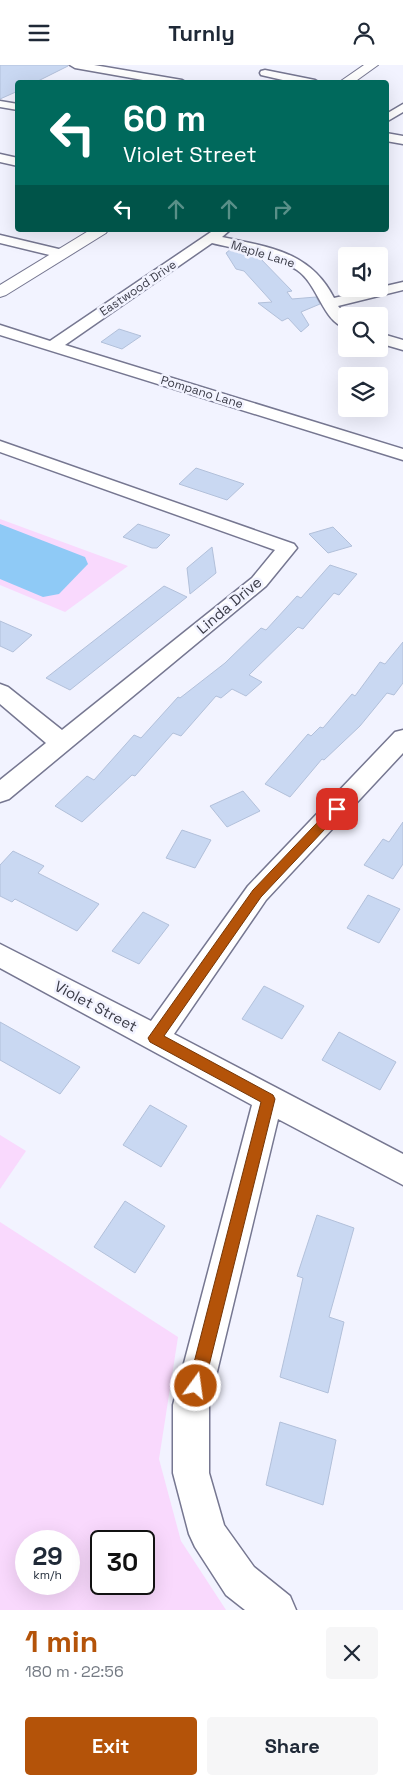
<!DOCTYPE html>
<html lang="en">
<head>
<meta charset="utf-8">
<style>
  :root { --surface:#fff; --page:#f6f6f7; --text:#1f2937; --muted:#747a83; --accent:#b45309 }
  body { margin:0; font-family:"Space Grotesk",sans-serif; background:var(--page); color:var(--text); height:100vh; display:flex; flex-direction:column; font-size:19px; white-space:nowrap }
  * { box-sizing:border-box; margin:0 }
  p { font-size:16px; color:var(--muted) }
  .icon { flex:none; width:28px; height:28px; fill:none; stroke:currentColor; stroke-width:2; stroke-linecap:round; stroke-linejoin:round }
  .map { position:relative; height:1545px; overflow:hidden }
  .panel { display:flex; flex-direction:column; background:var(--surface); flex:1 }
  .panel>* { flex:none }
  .top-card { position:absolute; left:15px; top:15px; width:374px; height:152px; border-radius:5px; box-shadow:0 5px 20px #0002; background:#00695c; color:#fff; overflow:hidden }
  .fabs { position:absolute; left:338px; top:182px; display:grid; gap:10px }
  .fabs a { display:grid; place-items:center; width:50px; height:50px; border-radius:5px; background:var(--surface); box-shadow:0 5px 20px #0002; font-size:25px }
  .speed { position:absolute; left:15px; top:1465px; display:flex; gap:10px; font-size:25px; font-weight:700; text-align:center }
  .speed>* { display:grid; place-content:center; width:65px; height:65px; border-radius:50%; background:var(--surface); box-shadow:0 5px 20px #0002; line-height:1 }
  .speed small { font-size:12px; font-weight:400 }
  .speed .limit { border:2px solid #111; border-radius:8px; background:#fff; color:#111 }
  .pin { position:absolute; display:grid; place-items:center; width:42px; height:42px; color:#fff; margin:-21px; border-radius:10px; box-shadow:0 2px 8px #0006 }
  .me { position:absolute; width:55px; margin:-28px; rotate:14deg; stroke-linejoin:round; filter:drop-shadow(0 0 4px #0008) }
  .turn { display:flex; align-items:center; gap:18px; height:105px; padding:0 25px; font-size:22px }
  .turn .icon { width:65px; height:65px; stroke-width:2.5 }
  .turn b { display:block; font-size:35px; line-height:42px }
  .lanes { display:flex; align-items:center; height:48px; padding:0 25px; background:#0003; justify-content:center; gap:25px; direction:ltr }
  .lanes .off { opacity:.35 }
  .round { display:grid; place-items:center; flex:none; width:52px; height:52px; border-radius:5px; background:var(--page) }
  .headline { display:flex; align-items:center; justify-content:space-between; height:85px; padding:0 25px }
  h1 { font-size:30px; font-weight:700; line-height:38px; color:var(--accent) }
  .button { display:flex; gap:10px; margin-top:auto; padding:10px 25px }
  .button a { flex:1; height:58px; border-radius:5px; background:var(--accent); color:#fff; font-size:20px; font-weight:700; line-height:58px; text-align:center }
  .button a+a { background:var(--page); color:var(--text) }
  header { display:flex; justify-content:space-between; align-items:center; height:65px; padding:0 25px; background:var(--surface); font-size:22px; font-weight:700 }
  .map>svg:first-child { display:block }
</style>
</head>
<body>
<header><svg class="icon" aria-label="menu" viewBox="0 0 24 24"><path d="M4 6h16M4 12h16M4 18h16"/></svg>Turnly<svg class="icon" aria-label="person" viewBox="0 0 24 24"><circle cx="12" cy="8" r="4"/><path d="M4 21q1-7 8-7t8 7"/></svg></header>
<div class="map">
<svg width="403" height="1545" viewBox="0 0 403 1545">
  <rect width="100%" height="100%" fill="#f2f3ff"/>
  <path fill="#f9d9fd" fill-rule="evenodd" d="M 0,454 L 128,501 L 65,547 L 0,520 Z
    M 0,1070 L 26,1086 L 0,1124 Z
    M 0,1157 L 178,1272 L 159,1394 L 181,1476 L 226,1545 L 0,1545 ZM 69,1476 L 69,1519 L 26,1519 L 26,1476 ZM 101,1476 L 144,1476 L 144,1519 L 101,1519 Z"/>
  <path fill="#8fcaf6" d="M 0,459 L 85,492 L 88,499 L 59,529 L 43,532 L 0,514 Z"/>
  <path fill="#c9d8f2" stroke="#b2c0da" d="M 0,0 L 68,0 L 68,1 L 34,18 L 18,18 L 18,26 L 0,34 Z
    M 231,184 L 257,190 L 292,226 L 287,227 L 292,234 L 316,232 L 320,239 L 301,247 L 309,260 L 301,267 L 288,253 L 282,256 L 258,238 L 272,237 L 244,206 L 236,204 L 226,188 Z
    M 119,264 L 141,271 L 122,284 L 101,277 Z
    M 196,403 L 244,419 L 227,435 L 179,419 Z
    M 138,459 L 170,470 L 157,483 L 152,483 L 123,472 Z
    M 333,462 L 352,481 L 328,488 L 309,469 Z
    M 212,482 L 216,508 L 190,529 L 187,503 Z
    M 330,500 L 357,509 L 339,530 L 334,528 L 303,564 L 298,562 L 249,610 L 262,617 L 246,631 L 232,624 L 221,633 L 216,631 L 181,671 L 173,668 L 135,711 L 132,710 L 82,757 L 55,741 L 87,711 L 94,715 L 134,670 L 141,673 L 178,632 L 180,633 L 225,598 L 261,563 L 266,565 L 297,531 L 301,533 Z
    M 164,521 L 187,532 L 70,625 L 46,613 Z
    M 0,556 L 32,570 L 13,587 L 0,581 Z
    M 403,577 L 403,618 L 394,630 L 387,628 L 360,661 L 324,695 L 322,694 L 290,732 L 265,719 L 308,669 L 311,671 L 320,662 L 323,663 L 352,629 L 355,631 L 380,597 L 385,599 Z
    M 243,726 L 260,746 L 227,762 L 210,741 Z
    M 403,757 L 403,799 L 393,814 L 364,800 L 383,774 L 389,777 Z
    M 182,765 L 211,775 L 195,803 L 166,793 Z
    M 13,786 L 44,801 L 38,808 L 99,839 L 77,866 L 15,834 L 12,837 L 0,831 L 0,800 Z
    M 368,830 L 400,844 L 379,878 L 347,863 Z
    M 143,847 L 169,860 L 139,899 L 112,886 Z
    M 264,921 L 304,941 L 282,974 L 242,954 Z
    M 0,957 L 80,1002 L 60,1029 L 0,995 Z
    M 339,967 L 396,997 L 380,1025 L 322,995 Z
    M 150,1040 L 187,1061 L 161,1102 L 123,1080 Z
    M 125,1136 L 165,1161 L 135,1208 L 94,1182 Z
    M 317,1150 L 354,1163 L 329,1252 L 344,1257 L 328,1328 L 280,1312 L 303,1213 L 297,1211 Z
    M 280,1357 L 336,1375 L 323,1440 L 266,1420 Z"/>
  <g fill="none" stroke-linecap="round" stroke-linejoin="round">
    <defs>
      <path id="minor" d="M 70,0 L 94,0 L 182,15 L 187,18 L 160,18 L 75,3 Z
        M 265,5 L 315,15 L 320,18 L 296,18 L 261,10 L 260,8 L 261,6 Z
        M 0,36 L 18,39 L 18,45 L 0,42 Z
        M 403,39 L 403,47 L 386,57 L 386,49 Z
        M 386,68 L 403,71 L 403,79 L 386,76 Z
        M 0,89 L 18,93 L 18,101 L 0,97 Z
        M 214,165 L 230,165 L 222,172 C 268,182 310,186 334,233 L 403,217 L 403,225 L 338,241 L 347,251 L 346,263 C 323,257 318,219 297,205 C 273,189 240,185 212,178 L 65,280 L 403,384 L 403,395 L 0,270 L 0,260 L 50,276 Z
        M 0,170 L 67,186 L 69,189 L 62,193 L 0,178 Z
        M 379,268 L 403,275 L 403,285 L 379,278 Z
        M 0,376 L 294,479 L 297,483 L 266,521 L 9,734 L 0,737 L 0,715 L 46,678 L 0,639 L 0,619 L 8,622 L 62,665 L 252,513 L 275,485 L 0,387 Z
        M 403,665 L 403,688 L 266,835 L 174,969 L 403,1089 L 403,1120 L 278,1054 L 209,1340 L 209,1408 L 224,1460 L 254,1502 L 290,1531 L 296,1545 L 245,1545 L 226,1530 L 195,1482 L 189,1469 L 173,1408 L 173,1340 L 252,1040 L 0,903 L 0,879 L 151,956 L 248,821 L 395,667 Z"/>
      <path id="tertiary" d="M 364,0 L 378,0 L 353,18 L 338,18 Z
        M 90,165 L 108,165 L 106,168 L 6,230 L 0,232 L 0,220 Z"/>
    </defs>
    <use href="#minor" stroke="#767791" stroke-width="3"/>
    <use href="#tertiary" stroke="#767791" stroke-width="2"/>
    <use href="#minor" fill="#fff" fill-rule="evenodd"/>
    <use href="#tertiary" fill="#fff" fill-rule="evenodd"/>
  </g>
  <path fill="#b45309" stroke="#753606" d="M 337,740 L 342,744 L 341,747 L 261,832 L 164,971 L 273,1030 L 275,1034 L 204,1321 L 202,1327 L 196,1329 L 190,1327 L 188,1321 L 261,1037 L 150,977 L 148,973 L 253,825 L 333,741 Z"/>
  <g text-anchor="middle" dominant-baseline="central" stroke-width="5" stroke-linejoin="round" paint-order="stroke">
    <g font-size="12" fill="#3a3b47" stroke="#f2f3ff">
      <text transform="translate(263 189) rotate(17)">Maple Lane</text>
      <text transform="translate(138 223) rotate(-34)">Eastwood Drive</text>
      <text transform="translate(202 327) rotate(17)">Pompano Lane</text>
    </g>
    <g font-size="15" fill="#3a3b47" stroke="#f2f3ff">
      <text transform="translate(229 540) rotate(-40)">Linda Drive</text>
      <text transform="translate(96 941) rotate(28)">Violet Street</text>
    </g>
  </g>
</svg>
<div class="fabs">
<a><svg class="icon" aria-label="sound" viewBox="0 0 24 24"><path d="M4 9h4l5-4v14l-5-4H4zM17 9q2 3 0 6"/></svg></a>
<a><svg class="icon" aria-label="search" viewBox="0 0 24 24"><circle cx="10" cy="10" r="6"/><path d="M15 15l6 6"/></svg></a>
<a><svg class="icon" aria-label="layers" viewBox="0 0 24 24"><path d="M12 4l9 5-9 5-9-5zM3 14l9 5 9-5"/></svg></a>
</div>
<div class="speed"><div>29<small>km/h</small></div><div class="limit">30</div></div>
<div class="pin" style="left:337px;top:744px;background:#d93025"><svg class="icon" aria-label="arrive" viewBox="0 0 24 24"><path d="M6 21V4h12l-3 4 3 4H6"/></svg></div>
<svg class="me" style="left:196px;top:1321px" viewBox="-20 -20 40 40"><circle r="17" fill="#b45309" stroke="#fff" stroke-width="3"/><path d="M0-11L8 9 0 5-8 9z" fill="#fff"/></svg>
<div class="top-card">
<div class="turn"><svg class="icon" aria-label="left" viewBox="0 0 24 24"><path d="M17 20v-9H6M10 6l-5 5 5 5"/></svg><div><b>60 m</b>Violet Street</div></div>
<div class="lanes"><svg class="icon" aria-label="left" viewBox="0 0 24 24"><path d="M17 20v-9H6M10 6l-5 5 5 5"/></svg><svg class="icon off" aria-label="ahead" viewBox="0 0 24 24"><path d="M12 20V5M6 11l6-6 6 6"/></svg><svg class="icon off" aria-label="ahead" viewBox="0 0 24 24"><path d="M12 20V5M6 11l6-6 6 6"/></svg><svg class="icon off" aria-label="right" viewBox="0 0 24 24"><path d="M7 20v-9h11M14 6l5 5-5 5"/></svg></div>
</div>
</div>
<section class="panel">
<div class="headline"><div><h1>1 min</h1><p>180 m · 22:56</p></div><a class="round"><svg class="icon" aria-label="close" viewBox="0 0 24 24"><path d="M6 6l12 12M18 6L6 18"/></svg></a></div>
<div class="button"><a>Exit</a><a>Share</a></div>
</section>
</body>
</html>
